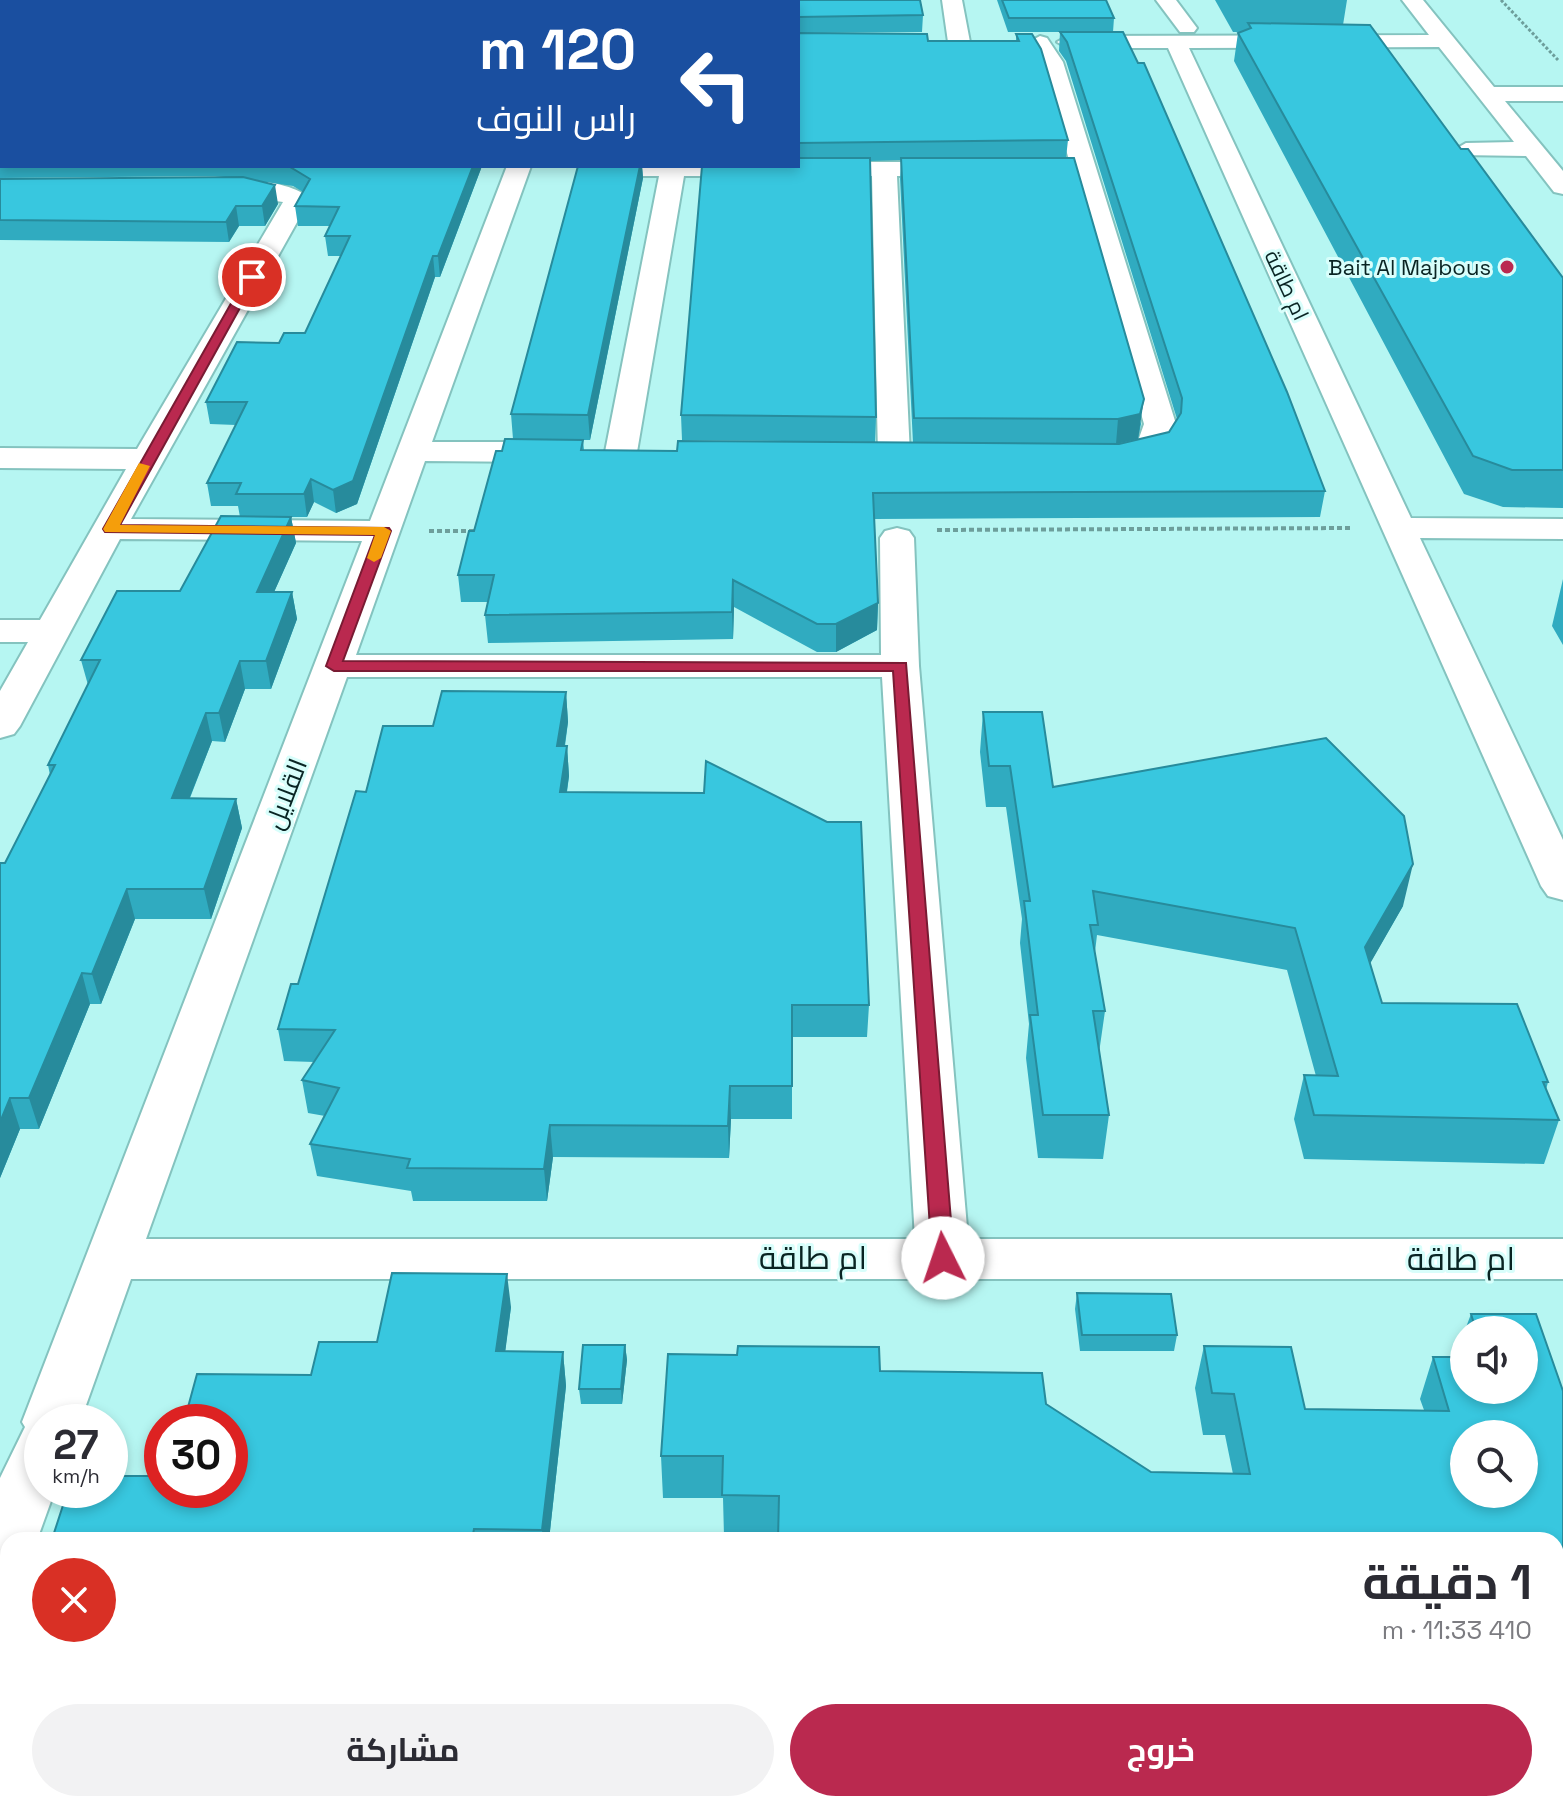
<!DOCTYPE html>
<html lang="ar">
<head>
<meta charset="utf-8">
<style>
  :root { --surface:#fff; --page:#f2f2f3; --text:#2b2b33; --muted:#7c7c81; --accent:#ba294f }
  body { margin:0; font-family:"Space Grotesk",Cairo,sans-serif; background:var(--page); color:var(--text); direction:rtl; height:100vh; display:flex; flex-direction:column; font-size:30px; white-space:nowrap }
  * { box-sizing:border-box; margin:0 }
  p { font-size:26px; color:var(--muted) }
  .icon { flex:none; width:44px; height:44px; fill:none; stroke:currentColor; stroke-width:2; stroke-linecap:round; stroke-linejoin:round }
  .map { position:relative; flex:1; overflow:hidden; direction:ltr }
  .panel { position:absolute; left:0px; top:1532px; width:1564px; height:280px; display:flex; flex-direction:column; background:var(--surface); border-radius:24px 24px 0 0; box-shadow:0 4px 12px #0003; direction:rtl }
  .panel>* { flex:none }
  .banner { position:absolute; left:0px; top:0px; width:800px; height:168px; box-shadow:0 4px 12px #0003; direction:rtl; background:#1a4fa0; color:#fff; overflow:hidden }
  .buttons { position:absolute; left:1450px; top:1316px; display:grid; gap:16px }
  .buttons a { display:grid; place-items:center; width:88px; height:88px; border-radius:50%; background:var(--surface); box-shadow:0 4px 12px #0003; font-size:40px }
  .speed { position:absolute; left:24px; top:1404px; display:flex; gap:16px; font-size:40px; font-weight:700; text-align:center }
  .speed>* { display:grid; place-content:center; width:104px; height:104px; border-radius:50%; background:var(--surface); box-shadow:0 4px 12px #0003; line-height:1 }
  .speed small { font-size:20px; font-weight:400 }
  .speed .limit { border:12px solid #d22; background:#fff; color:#111 }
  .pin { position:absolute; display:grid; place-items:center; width:68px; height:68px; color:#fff; margin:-34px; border:4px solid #fff; border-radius:50%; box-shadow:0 2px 8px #0007 }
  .me { position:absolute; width:88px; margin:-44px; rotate:356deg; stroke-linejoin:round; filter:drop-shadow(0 0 6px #0008) }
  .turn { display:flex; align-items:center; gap:28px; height:168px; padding:0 32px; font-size:36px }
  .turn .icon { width:104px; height:104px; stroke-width:2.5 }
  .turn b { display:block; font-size:56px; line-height:68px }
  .round { display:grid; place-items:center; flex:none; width:84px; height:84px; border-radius:42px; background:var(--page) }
  .headline { display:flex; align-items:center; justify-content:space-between; height:136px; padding:0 32px }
  h1 { font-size:48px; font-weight:700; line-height:60px }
  .cta { display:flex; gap:16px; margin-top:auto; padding:16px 32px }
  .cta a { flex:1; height:92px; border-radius:48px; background:var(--accent); color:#fff; font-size:32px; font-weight:700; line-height:92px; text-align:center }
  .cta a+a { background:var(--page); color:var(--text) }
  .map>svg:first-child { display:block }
</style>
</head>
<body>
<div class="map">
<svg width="1563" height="1812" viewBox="0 0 1563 1812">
  <rect width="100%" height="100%" fill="#b6f6f2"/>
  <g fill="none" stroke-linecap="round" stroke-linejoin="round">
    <defs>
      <path id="minor" d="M 942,0 L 962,0 L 970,42 L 966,46 L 952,46 L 948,42 Z
        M 1156,0 L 1176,0 L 1197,28 L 1194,32 L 1180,32 Z
        M 1402,0 L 1423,0 L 1494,87 L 1563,87 L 1563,101 L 1505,101 L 1563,171 L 1563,194 L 1554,192 L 1526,156 L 1458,155 L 1454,150 L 1466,143 L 1514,142 L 1439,47 L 1189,48 L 1411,518 L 1563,519 L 1563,539 L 1420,538 L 1563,840 L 1563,900 L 1548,896 L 1541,886 L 1168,48 L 1068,48 L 1057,42 L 1068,36 L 1429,35 Z
        M 1040,36 L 1047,38 L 1063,62 L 1176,424 C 1170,462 1130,472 1097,464 L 1092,457 L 1097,450 L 1128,446 L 1138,441 L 1144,424 L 1042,65 L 1029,42 Z
        M 798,162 L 961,162 L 973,169 L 961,176 L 897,176 L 910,455 L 905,462 L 894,465 L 883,462 L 878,455 L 872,176 L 684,176 L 637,452 L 632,459 L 621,462 L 610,459 L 605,452 L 659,176 L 619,176 L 607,169 L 609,166 L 798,166 Z
        M 507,166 L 531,166 L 432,442 L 555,442 L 566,445 L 571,452 L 566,459 L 555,462 L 425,461 L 356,655 L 881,655 L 880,538 L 885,531 L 897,528 L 909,531 L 914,538 L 919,666 L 968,1239 L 1563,1239 L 1563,1279 L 131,1279 L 80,1422 L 42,1422 L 42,1490 L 55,1490 L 37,1540 L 8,1540 L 8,1581 L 0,1584 L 0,1478 L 25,1427 L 22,1422 L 362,541 L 120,539 L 20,726 L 14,734 L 0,738 L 0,691 L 28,642 L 0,642 L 0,620 L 40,620 L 126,469 L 0,468 L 0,448 L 137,449 L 283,202 L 218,193 L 206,186 C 217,170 298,182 310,199 L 131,519 L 370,521 ZM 347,677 L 882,677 L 915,1239 L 146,1239 Z
        M 0,1728 L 8,1728 L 8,1792 L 0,1792 Z
        M 1556,1736 L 1563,1736 L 1563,1800 L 1556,1800 Z"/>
    </defs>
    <use href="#minor" stroke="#84c3bf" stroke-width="4"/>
    <path stroke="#6d9e9b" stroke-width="3" stroke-dasharray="3 2" stroke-linecap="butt" d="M 1501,0 L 1558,60"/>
    <path stroke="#6d9e9b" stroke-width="4" stroke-dasharray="5 3" stroke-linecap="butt" d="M 937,530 L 1351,528
      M 429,531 L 479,531"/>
    <use href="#minor" fill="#fff" fill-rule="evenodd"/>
  </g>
  <path fill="#30abc0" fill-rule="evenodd" d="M 0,0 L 551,0 L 2,2 L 2,166 L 482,166 L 440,277 L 435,277 L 357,504 L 336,513 L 314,502 L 307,517 L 291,517 L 296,543 L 274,592 L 292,592 L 297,619 L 271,689 L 245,689 L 225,742 L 212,741 L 190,798 L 236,799 L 242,828 L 211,919 L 135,919 L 101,1004 L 90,1004 L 39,1129 L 20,1129 L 0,1178 L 5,863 L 50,775 L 48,765 L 88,685 L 81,660 L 180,591 L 240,517 L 238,506 L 211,506 L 207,483 L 236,425 L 210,424 L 206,402 L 279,343 L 305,333 L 341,256 L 328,256 L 325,236 L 330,226 L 298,226 L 295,206 L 303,192 L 293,186 L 266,182 L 278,204 L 265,226 L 239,226 L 229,242 L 0,240 L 0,179 L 225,177 L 215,176 L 0,178 Z
    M 997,0 L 1106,0 L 1114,18 L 1113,32 L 1325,491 L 1320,517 L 874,519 L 878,603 L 877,630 L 836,652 L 817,652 L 734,607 L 733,639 L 488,643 L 485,615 L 488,602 L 461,602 L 458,575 L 502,451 L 513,439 L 511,414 L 578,166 L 642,166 L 643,178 L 590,440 L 583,440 L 584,450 L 677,451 L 913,443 L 900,179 L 901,160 L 870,161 L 876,417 L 875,442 L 682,440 L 681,415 L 798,166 L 798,33 L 928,41 L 1016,41 L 1016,34 L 1068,140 L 1066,158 L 1141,424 L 1138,439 L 1116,444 L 1119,444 L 1169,432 L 1177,419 L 1066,61 L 1059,51 L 1060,32 L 1008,32 Z
    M 1215,0 L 1347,0 L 1343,25 L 1461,149 L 1563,278 L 1563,508 L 1503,507 L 1464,494 L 1234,61 L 1238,33 L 1240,32 L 1233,32 Z
    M 798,2 L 923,15 L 922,32 L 798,33 Z
    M 1563,579 L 1563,645 L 1552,626 Z
    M 566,692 L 568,722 L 565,746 L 567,746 L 569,776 L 567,792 L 869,1005 L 867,1037 L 792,1037 L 792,1119 L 731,1119 L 729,1158 L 553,1157 L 547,1201 L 413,1201 L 411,1191 L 317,1176 L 310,1144 L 325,1116 L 308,1113 L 302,1080 L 314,1062 L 284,1061 L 278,1029 L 298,984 L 366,792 L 433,726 Z
    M 983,712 L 1053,787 L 1403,906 L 1370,963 L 1382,1003 L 1548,1082 L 1546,1090 L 1559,1120 L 1544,1164 L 1304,1159 L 1294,1119 L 1304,1075 L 1316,1076 L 1287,970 L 1097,935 L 1095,952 L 1105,1011 L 1099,1053 L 1109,1115 L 1103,1159 L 1038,1158 L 1026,1058 L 1029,1024 L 1020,943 L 1022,919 L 1006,807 L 986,807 L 980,752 Z
    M 1077,1293 L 1177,1335 L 1174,1351 L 1080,1351 L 1075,1309 Z
    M 511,1307 L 505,1351 L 563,1352 L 566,1386 L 549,1540 L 56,1540 L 54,1533 L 162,1490 L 311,1375 L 377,1342 Z
    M 1471,1314 L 1536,1314 L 1563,1391 L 1563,1624 L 1556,1624 L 1556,1540 L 778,1540 L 778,1537 L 724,1536 L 723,1498 L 663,1498 L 661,1456 L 668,1354 L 737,1355 L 738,1346 L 879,1347 L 880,1371 L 1042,1373 L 1046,1404 L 1151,1472 L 1233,1474 L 1225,1435 L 1203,1435 L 1195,1388 L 1204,1346 L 1291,1347 L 1305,1409 L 1424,1410 L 1420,1399 L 1433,1357 L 1458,1357 L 1457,1355 L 1464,1334 L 1464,1390 L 1524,1390 L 1524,1330 L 1465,1330 ZM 1464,1434 L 1524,1434 L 1524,1494 L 1464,1494 Z
    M 625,1345 L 627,1360 L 622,1404 L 581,1404 L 579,1389 Z
    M 1393,1804 L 1490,1804 L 1492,1812 L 1390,1812 Z"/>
  <path fill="#278b9c" d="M 473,166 L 482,166 L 440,277 L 438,256 Z
    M 640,166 L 642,166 L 643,178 L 590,440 L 588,415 Z
    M 275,185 L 278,204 L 265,226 L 262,206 Z
    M 236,206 L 239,226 L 229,242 L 226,222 Z
    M 433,256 L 435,277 L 357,504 L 336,513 L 333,490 Z
    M 1144,399 L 1138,439 L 1116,444 L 1118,419 Z
    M 311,479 L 314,502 L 307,517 L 304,494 Z
    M 291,517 L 296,543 L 262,619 L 257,592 Z
    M 733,580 L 734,607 L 733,639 L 732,612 Z
    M 292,592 L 297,619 L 271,689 L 266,661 Z
    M 878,603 L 877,630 L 836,652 L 836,624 Z
    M 240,661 L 245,689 L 225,742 L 219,713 Z
    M 566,692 L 568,722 L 560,776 L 557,746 Z
    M 206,713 L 212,741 L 178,827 L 172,798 Z
    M 567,746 L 569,776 L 562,823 L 560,792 Z
    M 236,799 L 242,828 L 211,919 L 204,889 Z
    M 1413,864 L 1403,906 L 1355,990 L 1365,947 Z
    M 127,889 L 135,919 L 101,1004 L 92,974 Z
    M 82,973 L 90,1004 L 39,1129 L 29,1098 Z
    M 730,1086 L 731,1119 L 729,1158 L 728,1126 Z
    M 10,1098 L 20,1129 L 0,1178 L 0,1122 Z
    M 550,1125 L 553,1157 L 547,1201 L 544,1169 Z
    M 507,1274 L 511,1307 L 501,1385 L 496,1351 Z
    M 625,1345 L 627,1360 L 622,1404 L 621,1389 Z
    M 563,1352 L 566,1386 L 549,1540 L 543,1540 L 542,1530 Z"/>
  <path fill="#38c7df" stroke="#278b9c" stroke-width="2" fill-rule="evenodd" d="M 0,0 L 535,0 L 534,2 L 2,2 L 2,159 L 0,159 Z
    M 641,0 L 920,0 L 923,15 L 798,17 L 798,2 L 641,2 Z
    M 1002,0 L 1106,0 L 1114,18 L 1009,18 Z
    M 1248,23 L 1370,25 L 1461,149 L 1468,149 L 1563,278 L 1563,470 L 1512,470 L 1473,456 L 1238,33 L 1251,28 Z
    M 1060,32 L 1123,32 L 1138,63 L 1144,63 L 1287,392 L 1325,491 L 873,493 L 878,603 L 836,624 L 817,624 L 733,580 L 732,612 L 485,615 L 494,575 L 458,575 L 469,531 L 474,531 L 496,451 L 502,451 L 505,439 L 583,440 L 581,450 L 677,451 L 678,441 L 1119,444 L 1169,432 L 1181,413 L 1182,398 L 1067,42 Z
    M 798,33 L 927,34 L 928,41 L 1019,41 L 1016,34 L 1032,34 L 1041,49 L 1068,140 L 798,143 Z
    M 798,158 L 870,158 L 876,417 L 681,415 L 702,166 L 798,166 Z
    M 901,158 L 1074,158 L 1144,399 L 1140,414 L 1118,419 L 914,418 Z
    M 285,166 L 473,166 L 438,256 L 433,256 L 353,481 L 333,490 L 311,479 L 304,494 L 236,494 L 241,483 L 207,483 L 247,402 L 206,402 L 237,342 L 279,343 L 284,333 L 305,333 L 350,236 L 325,236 L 339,207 L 295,206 L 310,179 L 290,167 Z
    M 578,166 L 640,166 L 588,415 L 511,414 Z
    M 243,177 L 275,185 L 262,206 L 236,206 L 226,222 L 0,220 L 0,179 Z
    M 221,516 L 291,517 L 257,592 L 292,592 L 266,661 L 240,661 L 219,713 L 206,713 L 172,798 L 236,799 L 204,889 L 127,889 L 92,974 L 82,973 L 29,1098 L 10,1098 L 0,1122 L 0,863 L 5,863 L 55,765 L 48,765 L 100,660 L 81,660 L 117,591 L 180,591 Z
    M 442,691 L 566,692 L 557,746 L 567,746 L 560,792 L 704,793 L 706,761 L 827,822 L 861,822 L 869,1005 L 792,1005 L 792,1086 L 730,1086 L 728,1126 L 550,1125 L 544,1169 L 407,1168 L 410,1159 L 310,1144 L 339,1088 L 302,1080 L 335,1030 L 278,1029 L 291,984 L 298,984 L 356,791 L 366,792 L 383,726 L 433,726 Z
    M 983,712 L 1042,712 L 1053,787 L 1326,738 L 1404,816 L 1413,864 L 1365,947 L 1382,1003 L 1517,1004 L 1548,1082 L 1543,1082 L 1559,1120 L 1314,1115 L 1304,1075 L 1338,1076 L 1295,928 L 1093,891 L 1098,925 L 1090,925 L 1105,1011 L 1093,1011 L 1109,1115 L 1043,1115 L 1030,1015 L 1038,1015 L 1024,901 L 1030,901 L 1010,766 L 989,766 Z
    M 392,1273 L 507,1274 L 496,1351 L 563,1352 L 542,1530 L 474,1529 L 472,1540 L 92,1540 L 92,1533 L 54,1533 L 68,1490 L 110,1490 L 110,1476 L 162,1476 L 162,1490 L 230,1490 L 230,1422 L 184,1422 L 197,1374 L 311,1375 L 319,1342 L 377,1342 Z
    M 1077,1293 L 1171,1294 L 1177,1335 L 1082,1335 Z
    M 1471,1314 L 1536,1314 L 1563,1391 L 1563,1583 L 1556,1583 L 1556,1540 L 778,1540 L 779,1496 L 722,1495 L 723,1456 L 661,1456 L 668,1354 L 737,1355 L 738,1346 L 879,1347 L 880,1371 L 1042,1373 L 1046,1404 L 1151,1472 L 1250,1474 L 1234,1394 L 1212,1393 L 1204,1346 L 1291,1347 L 1305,1409 L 1449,1411 L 1433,1357 L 1464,1357 L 1464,1390 L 1524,1390 L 1524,1330 L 1476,1330 ZM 1464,1434 L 1524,1434 L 1524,1494 L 1464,1494 Z
    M 583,1345 L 625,1345 L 621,1389 L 579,1389 Z
    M 494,1804 L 567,1804 L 566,1812 L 494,1812 Z
    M 1400,1804 L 1490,1804 L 1492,1812 L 1402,1812 Z
    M 874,1810 L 874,1812 L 780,1812 Z"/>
  <path fill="#ba294f" stroke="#791b33" stroke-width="2" d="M 252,274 L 257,277 L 120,525 L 389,528 L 391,531 L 343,661 L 906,663 L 954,1258 L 951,1264 L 935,1264 L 932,1258 L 893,671 L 334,671 L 326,666 L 375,535 L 105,532 L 103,529 L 246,277 Z"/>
  <path fill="#f59e0b" d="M 139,463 L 150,466 L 120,525 L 384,527 L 391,531 L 381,558 L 374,562 L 367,558 L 375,535 L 105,532 L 103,529 Z"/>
  <circle fill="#ba294f" stroke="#d8fefb" stroke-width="3" cx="1507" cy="267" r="8"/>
  <g text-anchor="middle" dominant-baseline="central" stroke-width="6" stroke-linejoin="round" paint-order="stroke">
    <g font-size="22" fill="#092423" stroke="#d8fefb" text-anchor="end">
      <text x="1491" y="267">Bait Al Majbous</text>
    </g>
    <g font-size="22" fill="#092423" stroke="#d8fefb">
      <text transform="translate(1287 285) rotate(65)">ام طاقة</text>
    </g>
    <g font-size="26" fill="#092423" stroke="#d8fefb">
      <text transform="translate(286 794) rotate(-69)">القلايل</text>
    </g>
    <g font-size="32" fill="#092423" stroke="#d8fefb">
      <text x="813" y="1258">ام طاقة</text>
      <text x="1461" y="1259">ام طاقة</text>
    </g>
  </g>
</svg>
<div class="buttons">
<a><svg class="icon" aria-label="sound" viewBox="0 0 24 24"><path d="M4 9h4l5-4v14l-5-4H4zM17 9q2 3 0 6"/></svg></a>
<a><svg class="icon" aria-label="search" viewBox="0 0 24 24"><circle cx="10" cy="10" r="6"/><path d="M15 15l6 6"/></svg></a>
</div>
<div class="speed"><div>27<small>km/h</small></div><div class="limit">30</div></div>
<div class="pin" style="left:252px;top:277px;background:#d93025"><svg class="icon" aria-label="arrive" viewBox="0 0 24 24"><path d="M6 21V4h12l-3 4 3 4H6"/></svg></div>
<svg class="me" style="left:943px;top:1258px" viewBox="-20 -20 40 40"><circle r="19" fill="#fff"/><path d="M0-13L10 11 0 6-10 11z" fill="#ba294f"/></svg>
<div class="banner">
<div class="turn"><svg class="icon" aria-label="left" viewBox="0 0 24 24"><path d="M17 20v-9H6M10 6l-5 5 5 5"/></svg><div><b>120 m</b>راس النوف</div></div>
</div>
<section class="panel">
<div class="headline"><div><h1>1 دقيقة</h1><p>410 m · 11:33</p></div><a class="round" style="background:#d93025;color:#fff"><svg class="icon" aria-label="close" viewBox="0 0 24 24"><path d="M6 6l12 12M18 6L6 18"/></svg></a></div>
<div class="cta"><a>خروج</a><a>مشاركة</a></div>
</section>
</div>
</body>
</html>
